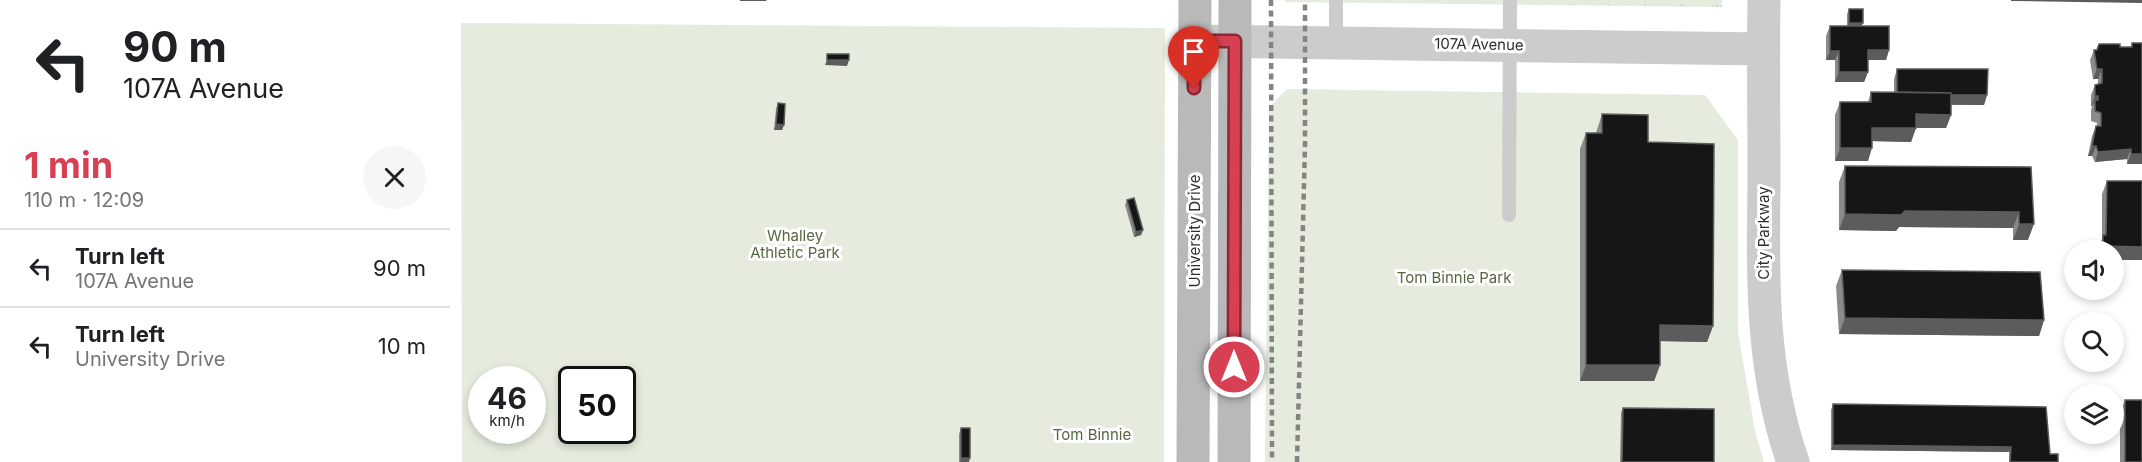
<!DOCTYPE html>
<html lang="en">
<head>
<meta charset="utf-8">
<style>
  :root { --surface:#fff; --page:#f6f6f6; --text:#202124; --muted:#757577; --line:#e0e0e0; --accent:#d73f52 }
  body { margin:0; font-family:Inter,sans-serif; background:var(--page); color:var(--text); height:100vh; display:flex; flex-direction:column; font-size:22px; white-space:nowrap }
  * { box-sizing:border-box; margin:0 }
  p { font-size:20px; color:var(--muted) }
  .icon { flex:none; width:33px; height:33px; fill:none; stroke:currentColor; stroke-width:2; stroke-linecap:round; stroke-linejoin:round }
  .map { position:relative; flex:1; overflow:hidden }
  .panel { display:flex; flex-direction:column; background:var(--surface); width:450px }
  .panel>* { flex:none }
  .top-card { background:#fff; color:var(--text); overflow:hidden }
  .fabs { position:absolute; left:1614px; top:240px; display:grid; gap:12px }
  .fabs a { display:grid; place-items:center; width:60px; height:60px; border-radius:50%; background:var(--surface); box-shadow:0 3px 9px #0003; font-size:30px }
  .speed { position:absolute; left:18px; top:366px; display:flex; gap:12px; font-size:30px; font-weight:700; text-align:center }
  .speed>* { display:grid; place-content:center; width:78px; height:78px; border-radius:50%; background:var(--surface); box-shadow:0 3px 9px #0003; line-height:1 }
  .speed small { font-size:15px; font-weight:400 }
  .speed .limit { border:3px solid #111; border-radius:9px; background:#fff; color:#111 }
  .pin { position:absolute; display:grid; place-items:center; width:51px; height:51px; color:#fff; margin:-62px -26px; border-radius:50% 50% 50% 0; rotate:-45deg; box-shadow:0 0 6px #0007 }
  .pin .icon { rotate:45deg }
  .me { position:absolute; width:66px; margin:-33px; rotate:0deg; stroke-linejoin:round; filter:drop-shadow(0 0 4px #0008) }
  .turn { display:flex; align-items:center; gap:21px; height:126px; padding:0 24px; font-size:27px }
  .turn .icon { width:78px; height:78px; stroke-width:2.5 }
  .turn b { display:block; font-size:42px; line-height:51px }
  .round { display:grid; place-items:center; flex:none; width:63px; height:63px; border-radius:32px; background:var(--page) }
  .head { display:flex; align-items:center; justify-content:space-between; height:102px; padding:0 24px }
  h1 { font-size:36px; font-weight:700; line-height:45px; color:var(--accent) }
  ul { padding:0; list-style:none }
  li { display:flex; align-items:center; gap:18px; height:78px; padding:0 24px; border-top:2px solid var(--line) }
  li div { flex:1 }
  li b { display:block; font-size:22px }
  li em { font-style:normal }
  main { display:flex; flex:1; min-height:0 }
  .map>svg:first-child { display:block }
</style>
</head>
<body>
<main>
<section class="panel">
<div class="top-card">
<div class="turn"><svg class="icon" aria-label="left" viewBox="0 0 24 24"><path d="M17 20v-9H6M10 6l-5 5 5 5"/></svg><div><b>90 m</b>107A Avenue</div></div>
</div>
<div class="head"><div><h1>1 min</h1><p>110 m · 12:09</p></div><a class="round"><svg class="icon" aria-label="close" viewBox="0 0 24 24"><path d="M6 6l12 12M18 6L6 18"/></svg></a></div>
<ul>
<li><svg class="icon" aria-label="left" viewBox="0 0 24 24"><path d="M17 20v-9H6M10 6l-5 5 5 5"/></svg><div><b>Turn left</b><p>107A Avenue</p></div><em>90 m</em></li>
<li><svg class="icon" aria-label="left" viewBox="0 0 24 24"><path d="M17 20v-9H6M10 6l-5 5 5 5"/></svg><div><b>Turn left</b><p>University Drive</p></div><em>10 m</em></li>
</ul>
</section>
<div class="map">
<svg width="1692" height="462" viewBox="0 0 1692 462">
  <defs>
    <pattern id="grass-tufts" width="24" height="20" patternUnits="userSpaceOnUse" patternTransform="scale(1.5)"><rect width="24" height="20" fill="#e5ebdd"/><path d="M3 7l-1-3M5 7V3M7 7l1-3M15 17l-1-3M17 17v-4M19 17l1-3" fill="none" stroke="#c5cabe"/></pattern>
  </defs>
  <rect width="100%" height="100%" fill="#fff"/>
  <path fill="url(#grass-tufts)" d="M 835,0 L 1272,0 L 1272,7 L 835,2 Z"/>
  <path fill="#e5ebdd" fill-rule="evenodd" d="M 11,23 L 715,28 L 714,462 L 12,462 ZM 32,380 L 82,380 L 82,430 L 32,430 ZM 122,380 L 172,380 L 172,430 L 122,430 Z
    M 837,89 L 1255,95 L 1288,140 L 1288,332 L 1305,431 L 1314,462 L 815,462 L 819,107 Z"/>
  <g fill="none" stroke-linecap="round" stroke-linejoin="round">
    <path stroke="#ccc" stroke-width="14" d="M 886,42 L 886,0
      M 1059,215 L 1060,0"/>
    <path stroke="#ccc" stroke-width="33" d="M 1314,0 C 1313,59 1314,119 1314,178 C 1313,277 1310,367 1343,462
      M 745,41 L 1313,49"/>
    <path stroke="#b9b9b9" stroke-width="33" d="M 743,462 L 745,0
      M 784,462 L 785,0"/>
    <path stroke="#848484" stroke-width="4.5" stroke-dasharray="6 4.5" stroke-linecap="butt" d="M 821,0 L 822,462
      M 847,462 L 855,145 L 855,0"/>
  </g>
  <path fill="#8a8a8a" d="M 1399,9 L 1412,26 L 1439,50 L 1436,60 L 1418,60 L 1418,72 L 1414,82 L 1385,82 L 1385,60 L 1376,60 L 1376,36 L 1380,26 L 1397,26 L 1397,14 Z
    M 1682,43 L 1692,164 L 1677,164 L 1677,159 L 1645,162 L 1642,156 L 1638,156 L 1642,136 L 1646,126 L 1647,126 L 1647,123 L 1641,121 L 1641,110 L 1642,106 L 1641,106 L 1641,95 L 1645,85 L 1648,84 L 1648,79 L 1643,79 L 1640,60 L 1644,50 L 1681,47 Z
    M 1447,69 L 1537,95 L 1534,105 L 1501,105 L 1501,115 L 1496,128 L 1466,128 L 1461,142 L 1422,141 L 1418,161 L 1385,161 L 1385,115 L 1390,102 L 1418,102 L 1421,92 L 1444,92 L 1444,79 Z
    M 328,103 L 334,125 L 332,130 L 324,130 L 326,109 Z
    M 1152,114 L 1198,142 L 1263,326 L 1257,342 L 1210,341 L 1210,365 L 1204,381 L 1130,381 L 1130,149 L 1136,133 L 1146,133 Z
    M 1395,166 L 1581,167 L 1578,240 L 1563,240 L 1563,228 L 1449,227 L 1446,231 L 1389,230 L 1389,182 Z
    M 1657,181 L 1692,181 L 1692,260 L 1664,260 L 1664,250 L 1648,250 L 1652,239 L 1652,194 Z
    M 677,200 L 693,230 L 691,235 L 684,237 L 675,205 Z
    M 1392,270 L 1594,320 L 1589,336 L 1389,334 L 1386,286 Z
    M 1675,400 L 1692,462 L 1670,462 L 1670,413 Z
    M 1383,404 L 1600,454 L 1608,462 L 1559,462 L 1559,452 L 1381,450 L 1381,410 Z
    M 1173,408 L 1264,462 L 1170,462 L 1171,413 Z
    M 511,428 L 519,462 L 509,462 L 509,434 Z"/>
  <path fill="#5c5c5c" d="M 290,0 L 317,0 L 316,1 L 290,1 Z
    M 1561,0 L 1692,0 L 1692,3 L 1561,1 Z
    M 1399,23 L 1413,23 L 1411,28 L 1397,28 Z
    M 1418,50 L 1439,50 L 1436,60 L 1414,60 Z
    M 1380,51 L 1389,51 L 1385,60 L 1376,60 Z
    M 377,60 L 399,60 L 397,66 L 375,65 Z
    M 1647,69 L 1652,69 L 1648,79 L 1643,79 Z
    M 1389,72 L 1418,72 L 1414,82 L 1385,82 Z
    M 1447,95 L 1537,95 L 1534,105 L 1444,104 Z
    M 1645,96 L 1648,96 L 1645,106 L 1645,100 L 1642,106 L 1641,106 Z
    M 1466,114 L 1501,115 L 1496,128 L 1461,128 Z
    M 326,124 L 334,125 L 332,130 L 324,130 Z
    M 1422,128 L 1466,128 L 1461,142 L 1418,141 Z
    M 1642,146 L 1646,146 L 1642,156 L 1638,156 Z
    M 1390,148 L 1422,148 L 1418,161 L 1385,161 Z
    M 1681,149 L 1677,159 L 1645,162 L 1648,152 Z
    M 1681,154 L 1692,154 L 1692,164 L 1677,164 Z
    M 1455,211 L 1569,212 L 1563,228 L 1449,227 L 1446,231 L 1389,230 L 1395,214 Z
    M 1569,224 L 1584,224 L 1578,240 L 1563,240 Z
    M 693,230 L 691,235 L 684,237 L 686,232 Z
    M 1653,246 L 1692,247 L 1692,260 L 1664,260 L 1664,250 L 1651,250 Z
    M 1395,318 L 1594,320 L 1589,336 L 1389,334 Z
    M 1210,325 L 1263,326 L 1257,342 L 1204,341 Z
    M 1136,365 L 1210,365 L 1204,381 L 1130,381 Z
    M 1383,445 L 1561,447 L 1559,452 L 1381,450 Z
    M 511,458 L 520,458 L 519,462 L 510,462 Z"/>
  <path fill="#161616" stroke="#5c5c5c" stroke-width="1.5" d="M 1399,9 L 1413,9 L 1413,23 L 1399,23 Z
    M 1380,26 L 1439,26 L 1439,50 L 1418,50 L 1418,72 L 1389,72 L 1389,51 L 1380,51 Z
    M 1682,43 L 1692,43 L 1692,154 L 1681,154 L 1681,149 L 1648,152 L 1646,146 L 1642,146 L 1646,126 L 1651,126 L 1651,113 L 1645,111 L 1645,100 L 1648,100 L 1648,96 L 1645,96 L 1645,85 L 1652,83 L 1652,69 L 1647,69 L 1644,50 L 1647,50 L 1649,44 L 1670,44 L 1670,47 L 1682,47 Z
    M 377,54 L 399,54 L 399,60 L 377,60 Z
    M 1447,69 L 1538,69 L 1537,95 L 1501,95 L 1501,93 L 1447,92 Z
    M 1421,92 L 1501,93 L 1501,115 L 1466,114 L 1466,128 L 1422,128 L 1422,148 L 1390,148 L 1390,102 L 1421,102 Z
    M 328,103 L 335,104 L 334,125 L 326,124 Z
    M 1152,114 L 1198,115 L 1198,142 L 1264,144 L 1263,326 L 1210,325 L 1210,365 L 1136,365 L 1136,133 L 1152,133 Z
    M 1395,166 L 1581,167 L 1584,224 L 1569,224 L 1569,212 L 1455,211 L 1451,215 L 1395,214 Z
    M 1657,181 L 1692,181 L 1692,247 L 1653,246 L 1653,235 L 1656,235 Z
    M 684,198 L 693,230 L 686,232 L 677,200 Z
    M 1392,270 L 1590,272 L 1594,320 L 1395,318 Z
    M 1675,400 L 1692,400 L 1692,462 L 1675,462 Z
    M 1383,404 L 1596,407 L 1600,454 L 1608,454 L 1608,462 L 1560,462 L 1561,447 L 1383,445 Z
    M 1173,408 L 1264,409 L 1264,462 L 1172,462 Z
    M 511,428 L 520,428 L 520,458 L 511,458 Z"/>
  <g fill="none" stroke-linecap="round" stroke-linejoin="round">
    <defs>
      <path id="route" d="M 744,88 L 744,41 L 785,41 L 784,367"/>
    </defs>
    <use href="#route" stroke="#8c2935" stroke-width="15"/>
    <use href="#route" stroke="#d73f52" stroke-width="10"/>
  </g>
  <g text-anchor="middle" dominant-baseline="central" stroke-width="6" stroke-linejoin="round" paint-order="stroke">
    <g font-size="15" fill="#2f2f2f" stroke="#fff">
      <text transform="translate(1029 44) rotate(1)">107A Avenue</text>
      <text transform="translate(744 231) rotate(-90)">University Drive</text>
      <text transform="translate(1313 233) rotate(-90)">City Parkway</text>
    </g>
    <g font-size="15" fill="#54673f" stroke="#fff">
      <text x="345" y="235">Whalley<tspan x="345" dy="17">Athletic Park</tspan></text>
      <text x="1004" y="277">Tom Binnie Park</text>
      <text x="642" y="434">Tom Binnie</text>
    </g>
  </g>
</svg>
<div class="fabs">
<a><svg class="icon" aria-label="sound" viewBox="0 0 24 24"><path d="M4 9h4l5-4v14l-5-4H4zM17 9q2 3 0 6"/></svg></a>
<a><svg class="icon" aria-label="search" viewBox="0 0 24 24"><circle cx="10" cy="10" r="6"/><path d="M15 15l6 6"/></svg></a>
<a><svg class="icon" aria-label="layers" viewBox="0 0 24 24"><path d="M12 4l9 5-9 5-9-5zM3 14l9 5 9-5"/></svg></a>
</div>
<div class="speed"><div>46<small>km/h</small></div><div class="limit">50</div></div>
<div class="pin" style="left:744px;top:88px;background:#d93025"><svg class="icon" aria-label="arrive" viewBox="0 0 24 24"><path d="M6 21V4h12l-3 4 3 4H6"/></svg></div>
<svg class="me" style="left:784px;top:367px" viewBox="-20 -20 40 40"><circle r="17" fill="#d73f52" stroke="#fff" stroke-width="3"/><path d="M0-11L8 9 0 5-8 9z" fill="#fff"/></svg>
</div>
</main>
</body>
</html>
